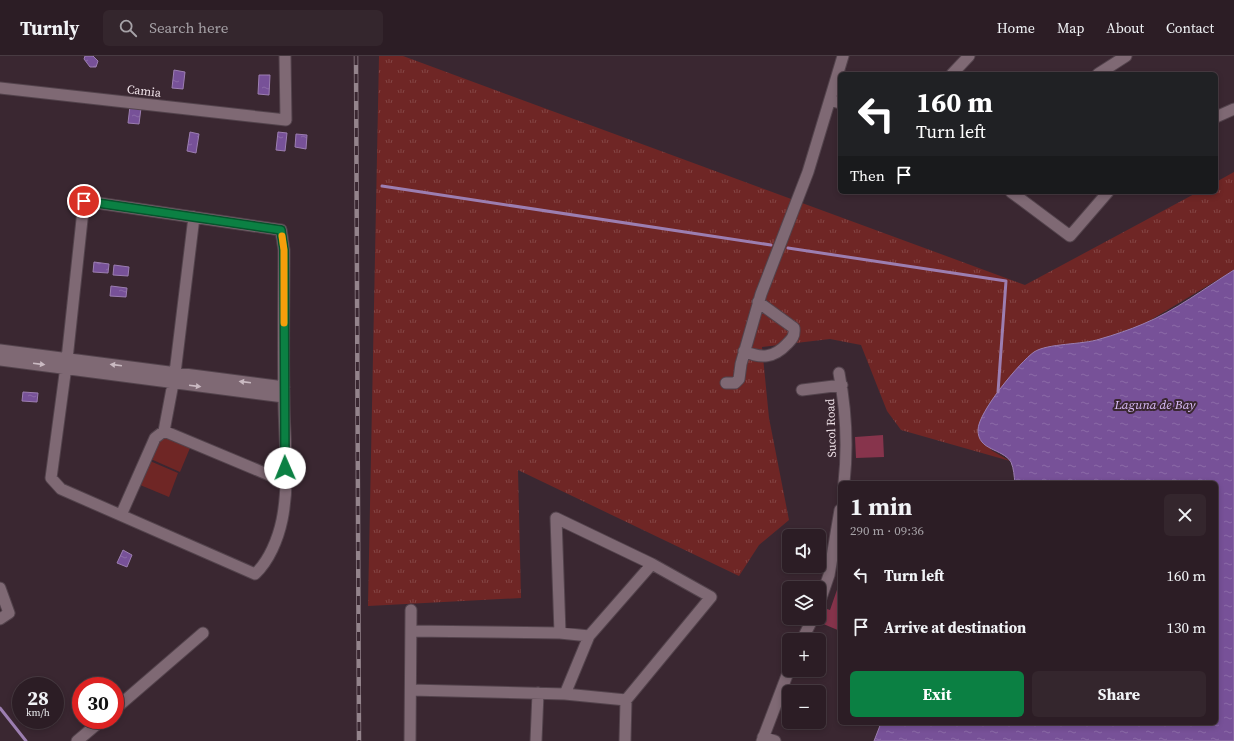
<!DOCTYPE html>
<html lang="en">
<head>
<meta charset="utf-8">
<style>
  :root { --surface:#2c1d25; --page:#34262d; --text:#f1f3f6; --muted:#a6a2a7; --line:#483b42; --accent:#0b8043 }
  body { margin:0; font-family:"Source Serif 4",serif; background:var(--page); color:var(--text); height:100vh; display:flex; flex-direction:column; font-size:15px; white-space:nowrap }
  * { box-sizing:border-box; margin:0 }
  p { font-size:13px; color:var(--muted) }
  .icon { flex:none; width:22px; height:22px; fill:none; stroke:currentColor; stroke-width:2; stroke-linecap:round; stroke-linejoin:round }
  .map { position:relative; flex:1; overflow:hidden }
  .side { position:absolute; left:838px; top:425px; width:380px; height:244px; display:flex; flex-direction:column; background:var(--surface); border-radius:6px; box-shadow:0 2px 6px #0003,0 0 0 1px var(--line) }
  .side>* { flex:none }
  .banner { position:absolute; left:838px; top:16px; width:380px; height:122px; border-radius:6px; box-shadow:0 2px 6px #0003,0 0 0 1px var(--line); background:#202124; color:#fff; overflow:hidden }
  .buttons { position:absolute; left:782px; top:473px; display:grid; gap:8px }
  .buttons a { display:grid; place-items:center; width:44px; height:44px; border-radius:6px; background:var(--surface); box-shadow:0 2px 6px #0003,0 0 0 1px var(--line); font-size:20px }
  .speed { position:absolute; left:12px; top:621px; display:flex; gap:8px; font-size:20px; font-weight:700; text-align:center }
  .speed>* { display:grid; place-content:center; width:52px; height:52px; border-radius:50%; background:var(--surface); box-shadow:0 2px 6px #0003,0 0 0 1px var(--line); line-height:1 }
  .speed small { font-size:10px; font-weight:400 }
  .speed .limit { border:6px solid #d22; background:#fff; color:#111 }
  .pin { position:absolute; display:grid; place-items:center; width:34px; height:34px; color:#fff; margin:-17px; border:2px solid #fff; border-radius:50%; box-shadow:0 1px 4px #0007 }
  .me { position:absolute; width:44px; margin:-22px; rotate:359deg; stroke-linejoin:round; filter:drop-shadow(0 0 3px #0008) }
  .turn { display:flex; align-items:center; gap:14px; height:84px; padding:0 12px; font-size:18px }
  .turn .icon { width:52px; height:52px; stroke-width:2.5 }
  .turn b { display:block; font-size:28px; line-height:34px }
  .then { display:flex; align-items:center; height:38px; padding:0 12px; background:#0003; gap:8px; font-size:15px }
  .round { display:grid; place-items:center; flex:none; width:42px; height:42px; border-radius:6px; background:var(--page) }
  .headline { display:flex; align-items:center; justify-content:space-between; height:68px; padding:0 12px }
  h1 { font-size:24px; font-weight:700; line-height:30px }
  .action { display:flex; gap:8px; margin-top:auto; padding:8px 12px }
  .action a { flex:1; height:46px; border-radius:6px; background:var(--accent); color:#fff; font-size:16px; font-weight:700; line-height:46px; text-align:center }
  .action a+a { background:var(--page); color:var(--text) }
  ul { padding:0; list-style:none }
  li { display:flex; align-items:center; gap:12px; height:52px; padding:0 12px }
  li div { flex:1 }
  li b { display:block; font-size:15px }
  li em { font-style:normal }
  header { display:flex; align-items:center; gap:24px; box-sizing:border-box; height:56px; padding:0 20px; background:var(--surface); border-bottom:1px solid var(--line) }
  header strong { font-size:19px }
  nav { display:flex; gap:22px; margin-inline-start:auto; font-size:14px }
  .search { width:280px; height:36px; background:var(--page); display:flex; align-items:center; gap:10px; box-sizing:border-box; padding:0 14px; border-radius:6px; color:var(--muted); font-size:15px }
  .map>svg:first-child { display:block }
</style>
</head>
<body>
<header>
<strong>Turnly</strong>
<div class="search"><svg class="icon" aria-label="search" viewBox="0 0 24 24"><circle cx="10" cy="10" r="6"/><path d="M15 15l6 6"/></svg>Search here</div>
<nav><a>Home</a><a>Map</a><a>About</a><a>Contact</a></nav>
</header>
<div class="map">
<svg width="1234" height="685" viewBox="0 0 1234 685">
  <defs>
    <pattern id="grass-tufts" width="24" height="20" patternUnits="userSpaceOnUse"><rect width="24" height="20" fill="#6f2625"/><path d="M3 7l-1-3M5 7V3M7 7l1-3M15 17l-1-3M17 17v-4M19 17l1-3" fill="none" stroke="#844645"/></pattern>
    <pattern id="water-ripples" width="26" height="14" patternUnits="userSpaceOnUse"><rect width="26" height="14" fill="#775198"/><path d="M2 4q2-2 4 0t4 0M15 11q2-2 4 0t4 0" fill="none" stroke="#8b6aa7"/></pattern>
  </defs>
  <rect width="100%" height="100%" fill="#3a2731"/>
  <path fill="url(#grass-tufts)" d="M 379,0 L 403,0 L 1025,229 L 1198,136 L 1216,136 L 1216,126 L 1234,116 L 1234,214 L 1144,268 L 1098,284 L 1048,291 L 1021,309 L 988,349 L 991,394 L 1010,405 L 901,374 L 887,355 L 861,289 L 830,283 L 762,291 L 769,362 L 789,464 L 759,489 L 739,520 L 518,414 L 521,542 L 368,550 Z"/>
  <path fill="#6f2625" d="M 153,377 L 190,392 L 180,416 L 144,400 Z
    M 143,402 L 178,417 L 169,441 L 133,426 Z"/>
  <path fill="url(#water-ripples)" stroke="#9c7eb1" d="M 85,0 L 93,0 L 98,5 L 96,11 L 90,11 L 84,3 Z
    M 174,14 L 185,16 L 183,33 L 172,32 Z
    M 259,19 L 270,19 L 269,39 L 258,38 Z
    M 130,50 L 141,52 L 139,68 L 128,67 Z
    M 190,76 L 199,78 L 196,97 L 187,95 Z
    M 278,76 L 287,77 L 285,95 L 276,94 Z
    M 296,78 L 307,79 L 306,93 L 295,91 Z
    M 94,206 L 109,208 L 108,217 L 93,216 Z
    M 114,209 L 129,211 L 128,220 L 113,219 Z
    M 1234,214 L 1234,685 L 874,685 L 881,667 L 1216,667 L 1216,427 L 1015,427 C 1014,420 1014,413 1011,406 C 1002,392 978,395 978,374 C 978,356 1020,306 1034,296 C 1048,287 1082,289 1100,283 C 1114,279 1129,274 1143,268 C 1175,255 1205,232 1234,214 Z
    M 111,230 L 127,232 L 126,241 L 110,240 Z
    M 23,336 L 38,337 L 37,346 L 22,345 Z
    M 123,494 L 132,499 L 127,511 L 117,507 Z"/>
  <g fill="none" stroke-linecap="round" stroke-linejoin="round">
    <path stroke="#9c7eb1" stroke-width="3" d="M 382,130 L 771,189
      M 788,192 L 1006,225 L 998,336
      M 0,652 L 26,685"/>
  </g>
  <path fill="#87344c" d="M 883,379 L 884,401 L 856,402 L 855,381 Z
    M 839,528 L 840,529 L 840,575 L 821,567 L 827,553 L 830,554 Z"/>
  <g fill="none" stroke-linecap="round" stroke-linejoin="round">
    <defs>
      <path id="minor" d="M 952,18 L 969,0
        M 1098,18 L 1126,0
        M 0,32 L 286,64 L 285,0
        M 830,44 L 840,47
        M 1216,61 L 1234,53
        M 1011,136 L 1070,180 L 1108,136
        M 84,145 L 281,174 L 284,194 C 284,243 283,293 284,343 C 284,383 290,425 282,464 C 278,483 269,505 255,518 L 61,433 L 51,422 L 67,303 Z
        M 194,161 L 175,317 L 164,375 L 286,426
        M 0,294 L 284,331
        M 744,295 C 761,303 774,302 787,288 C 792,283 795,280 794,272 L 758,246
        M 0,304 L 284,341
        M 839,317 C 846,353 848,390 844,427
        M 726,327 L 735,327 L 739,323 L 741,308 L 761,238 L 808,116 L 843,0
        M 802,334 L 842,329
        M 121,459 L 155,382 L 164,375
        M 0,532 L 9,557 L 0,563
        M 819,548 L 829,519 L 840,454
        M 412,575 L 560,577 L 589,580
        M 560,577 L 556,462 L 652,508 L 711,541 L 626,644 L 625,685
        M 802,584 L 813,562
        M 411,634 L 565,638 L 626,644
        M 565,638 L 589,580 L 652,508
        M 115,653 L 203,577
        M 763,681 L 775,685
        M 77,685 L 102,664
        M 410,685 L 411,554
        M 536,685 L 538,637
        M 762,685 L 789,614"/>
    </defs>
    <use href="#minor" stroke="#53434c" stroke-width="13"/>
    <use href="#minor" stroke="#7f6974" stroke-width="11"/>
    <defs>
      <path id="rail" d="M 356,0 L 359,685"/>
    </defs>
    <use href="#rail" stroke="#94848c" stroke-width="4.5"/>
    <use href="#rail" stroke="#3a2731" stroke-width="3" stroke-dasharray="9" stroke-linecap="butt"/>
  </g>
  <defs><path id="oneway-solid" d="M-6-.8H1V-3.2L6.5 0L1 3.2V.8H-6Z"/></defs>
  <g fill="#cabac2">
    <use href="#oneway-solid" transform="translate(39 308) rotate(7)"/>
    <use href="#oneway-solid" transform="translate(116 309) rotate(-173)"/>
    <use href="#oneway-solid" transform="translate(245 326) rotate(-173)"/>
    <use href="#oneway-solid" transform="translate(195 330) rotate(7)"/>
  </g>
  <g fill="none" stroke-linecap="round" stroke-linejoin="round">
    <defs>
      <path id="route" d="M 84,145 L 281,174 L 284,194 L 285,412"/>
    </defs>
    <use href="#route" stroke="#07532c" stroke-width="10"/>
    <use href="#route" stroke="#0b8043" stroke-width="7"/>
    <path stroke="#f59e0b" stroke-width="7" d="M 282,180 L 284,194 L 284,267"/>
  </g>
  <g text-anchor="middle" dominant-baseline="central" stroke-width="4" stroke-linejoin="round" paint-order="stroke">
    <g font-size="12" fill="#f3e6ec" stroke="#3a2731">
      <text transform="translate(144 35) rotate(7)">Camia</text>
      <text transform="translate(831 372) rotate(-92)">Sucol Road</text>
    </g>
    <g font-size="13" font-style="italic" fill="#dabcf8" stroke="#3a2731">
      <text x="1155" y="348">Laguna de Bay</text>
    </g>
  </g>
</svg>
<div class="buttons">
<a><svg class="icon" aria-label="sound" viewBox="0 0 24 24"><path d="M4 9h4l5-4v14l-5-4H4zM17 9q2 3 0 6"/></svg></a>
<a><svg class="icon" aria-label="layers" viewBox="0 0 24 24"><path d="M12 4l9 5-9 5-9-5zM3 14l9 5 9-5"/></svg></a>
<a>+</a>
<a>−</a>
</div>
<div class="speed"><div>28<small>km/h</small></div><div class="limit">30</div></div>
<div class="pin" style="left:84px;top:145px;background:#d93025"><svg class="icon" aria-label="arrive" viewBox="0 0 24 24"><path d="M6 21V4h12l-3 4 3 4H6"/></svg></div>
<svg class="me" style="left:285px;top:412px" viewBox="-20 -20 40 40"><circle r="19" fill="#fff"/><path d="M0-13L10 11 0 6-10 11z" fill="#0b8043"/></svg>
<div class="banner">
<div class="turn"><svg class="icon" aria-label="left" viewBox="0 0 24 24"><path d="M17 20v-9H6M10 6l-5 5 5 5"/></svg><div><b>160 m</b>Turn left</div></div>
<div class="then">Then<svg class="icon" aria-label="arrive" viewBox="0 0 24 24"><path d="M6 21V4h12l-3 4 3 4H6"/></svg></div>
</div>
<section class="side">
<div class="headline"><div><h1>1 min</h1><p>290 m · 09:36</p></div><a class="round"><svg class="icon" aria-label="close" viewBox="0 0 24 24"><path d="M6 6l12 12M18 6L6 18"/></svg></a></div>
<ul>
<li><svg class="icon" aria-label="left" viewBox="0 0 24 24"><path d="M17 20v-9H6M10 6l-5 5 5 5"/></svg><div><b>Turn left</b></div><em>160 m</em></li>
<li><svg class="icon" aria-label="arrive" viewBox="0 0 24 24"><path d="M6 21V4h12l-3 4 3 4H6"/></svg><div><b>Arrive at destination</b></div><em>130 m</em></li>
</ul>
<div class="action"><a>Exit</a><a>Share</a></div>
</section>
</div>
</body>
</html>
